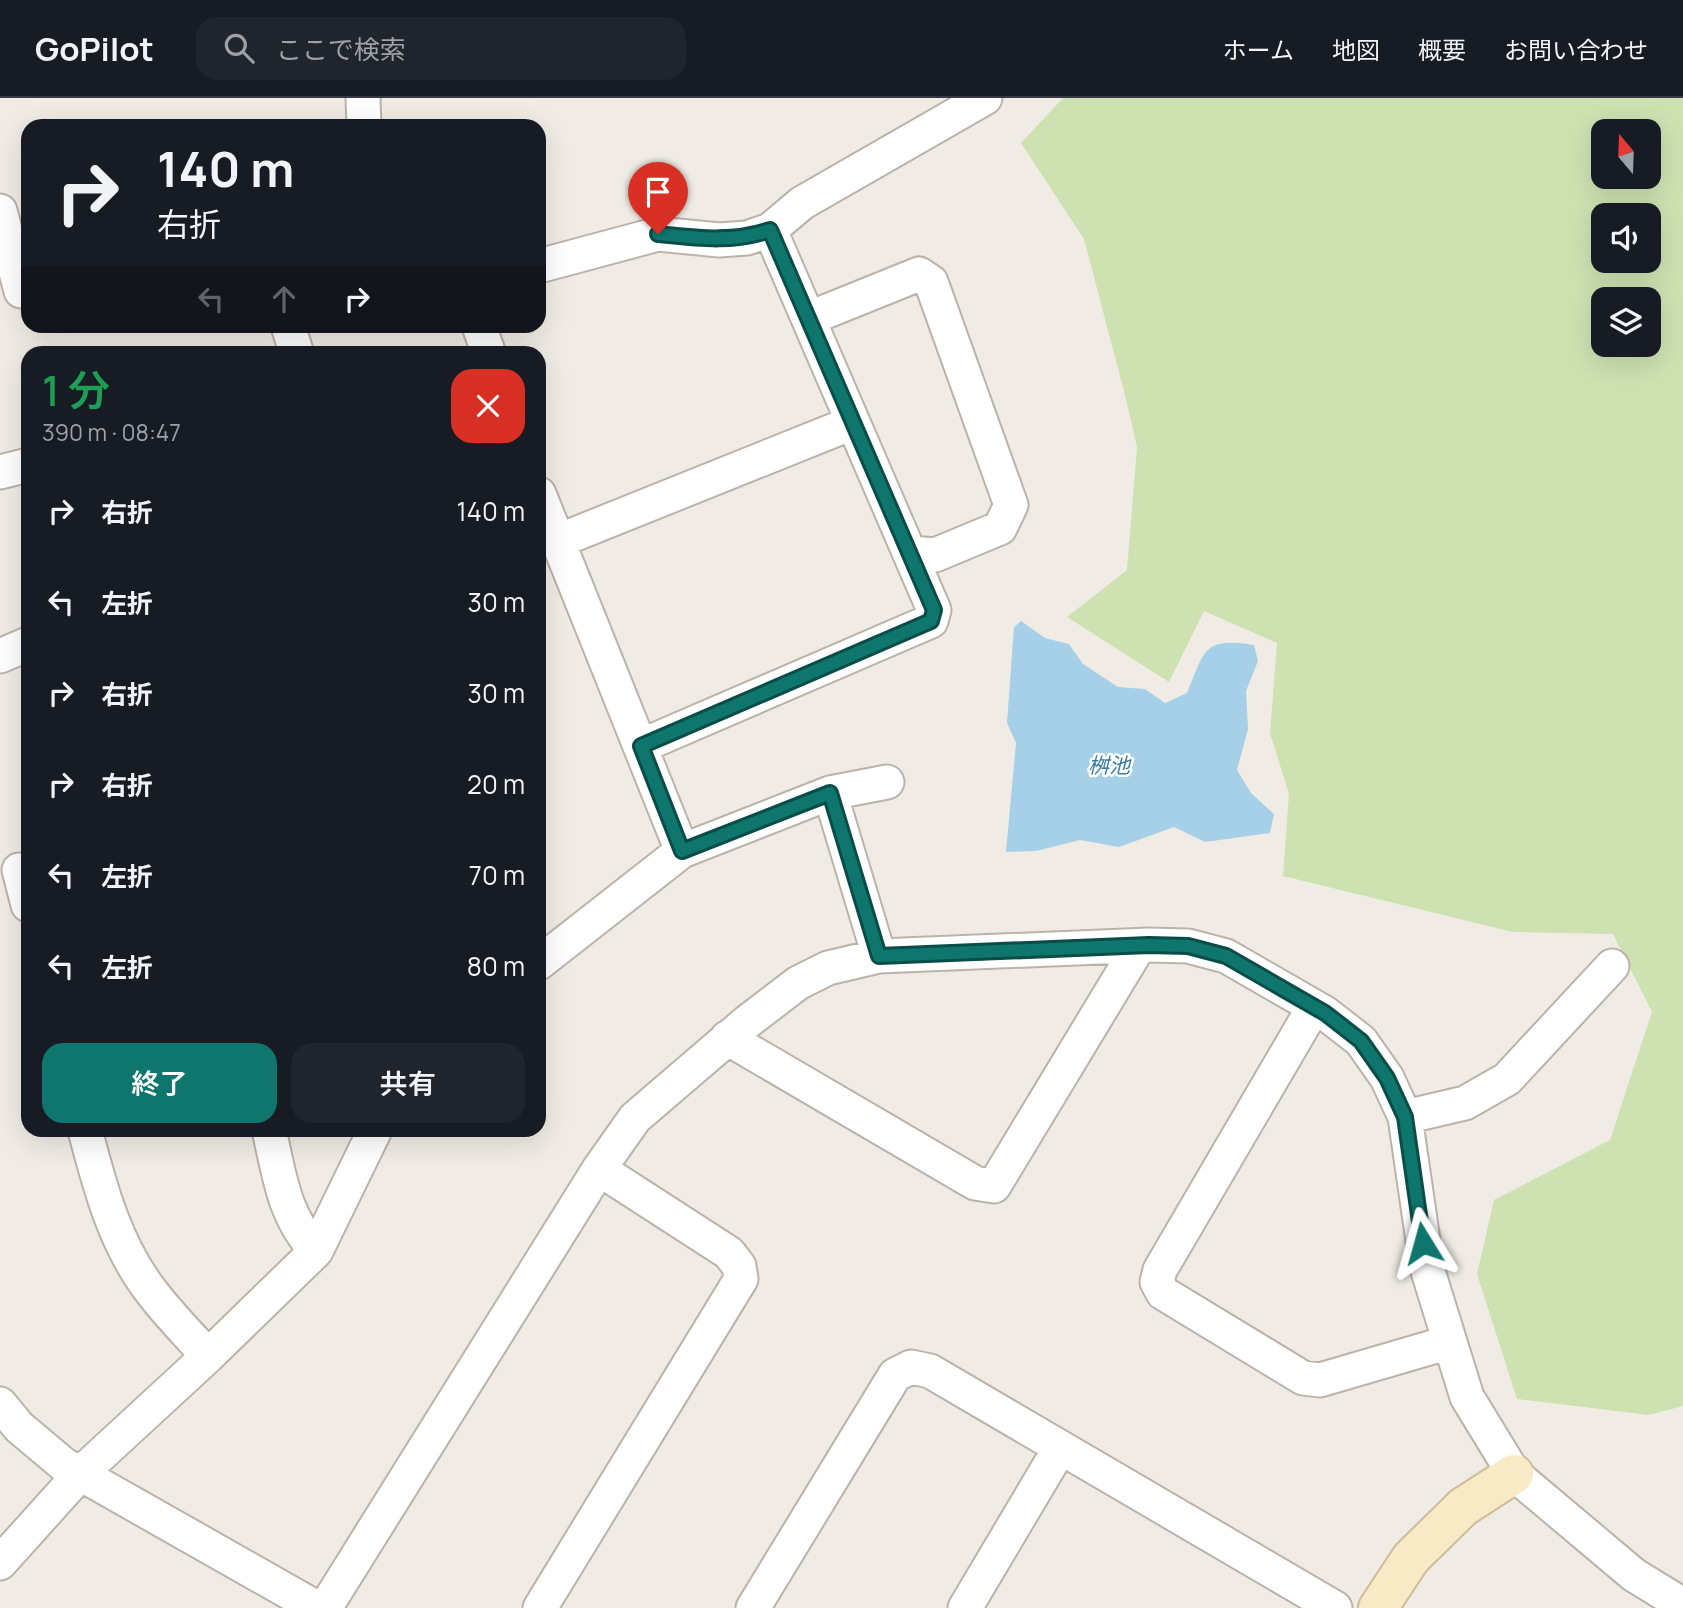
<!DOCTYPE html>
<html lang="ja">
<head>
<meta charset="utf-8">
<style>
  :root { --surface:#171b24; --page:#20242c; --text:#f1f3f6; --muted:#9ea1a6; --line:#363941; --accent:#0f766e }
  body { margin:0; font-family:Manrope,"Noto Sans JP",sans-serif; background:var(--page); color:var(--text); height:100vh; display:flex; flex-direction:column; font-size:26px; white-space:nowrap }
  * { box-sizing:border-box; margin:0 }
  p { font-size:23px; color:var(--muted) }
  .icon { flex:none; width:38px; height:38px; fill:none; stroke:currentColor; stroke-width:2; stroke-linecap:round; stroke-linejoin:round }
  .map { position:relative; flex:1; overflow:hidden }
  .panel { position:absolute; left:21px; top:248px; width:525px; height:791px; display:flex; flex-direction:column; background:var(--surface); border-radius:21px; box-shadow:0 7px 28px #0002 }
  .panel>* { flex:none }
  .hud { position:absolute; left:21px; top:21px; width:525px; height:214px; border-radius:21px; box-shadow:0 7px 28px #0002; background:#171b24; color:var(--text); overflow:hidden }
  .needle { width:46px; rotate:341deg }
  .buttons { position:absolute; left:1591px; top:21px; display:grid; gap:14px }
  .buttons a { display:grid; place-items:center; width:70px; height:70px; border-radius:14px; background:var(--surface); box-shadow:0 7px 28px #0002; font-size:35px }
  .pin { position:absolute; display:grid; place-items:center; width:60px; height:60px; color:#fff; margin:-72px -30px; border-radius:50% 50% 50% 0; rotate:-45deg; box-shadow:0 0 7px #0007 }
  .pin .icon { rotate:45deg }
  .me { position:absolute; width:77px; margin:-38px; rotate:352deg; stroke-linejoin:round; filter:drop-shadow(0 0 5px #0008) }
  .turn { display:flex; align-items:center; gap:24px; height:147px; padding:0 21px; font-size:32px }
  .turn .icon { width:91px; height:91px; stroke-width:2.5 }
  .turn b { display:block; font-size:49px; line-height:60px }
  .lanes { display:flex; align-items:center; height:66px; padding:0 21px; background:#0003; justify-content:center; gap:35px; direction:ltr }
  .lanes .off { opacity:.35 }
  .round { display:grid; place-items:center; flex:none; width:74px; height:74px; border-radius:21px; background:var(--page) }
  .summary { display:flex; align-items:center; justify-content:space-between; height:119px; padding:0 21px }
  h1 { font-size:42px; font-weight:600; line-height:52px; color:#1e9e55 }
  .button { display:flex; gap:14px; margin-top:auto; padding:14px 21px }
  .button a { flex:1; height:80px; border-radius:21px; background:var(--accent); color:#fff; font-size:28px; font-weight:600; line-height:80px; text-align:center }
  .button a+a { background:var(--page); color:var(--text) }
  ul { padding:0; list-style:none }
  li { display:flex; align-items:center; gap:21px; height:91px; padding:0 21px }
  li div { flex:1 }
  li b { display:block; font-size:26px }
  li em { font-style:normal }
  header { display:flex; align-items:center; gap:42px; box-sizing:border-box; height:98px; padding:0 35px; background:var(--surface); border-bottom:2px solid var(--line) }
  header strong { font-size:33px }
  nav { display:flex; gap:38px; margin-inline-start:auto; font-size:24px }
  .search { width:490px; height:63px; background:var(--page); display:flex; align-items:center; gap:18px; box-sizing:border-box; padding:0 24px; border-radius:21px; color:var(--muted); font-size:26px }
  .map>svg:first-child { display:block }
</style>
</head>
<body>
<header>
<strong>GoPilot</strong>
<div class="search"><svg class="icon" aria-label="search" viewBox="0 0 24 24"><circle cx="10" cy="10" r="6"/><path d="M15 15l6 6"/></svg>ここで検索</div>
<nav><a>ホーム</a><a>地図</a><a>概要</a><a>お問い合わせ</a></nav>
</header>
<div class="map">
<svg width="1683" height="1510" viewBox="0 0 1683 1510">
  <rect width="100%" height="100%" fill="#f0ece5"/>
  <path fill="#cde1b1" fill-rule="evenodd" d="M 1063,0 L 1683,0 L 1683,1308 L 1649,1317 L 1517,1301 L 1477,1176 L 1494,1102 L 1610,1042 L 1652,914 L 1613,836 L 1513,834 L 1283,778 L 1289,696 L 1270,635 L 1277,545 L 1204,513 L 1169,584 L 1067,519 L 1127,472 L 1137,349 L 1125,297 L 1084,141 L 1021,45 ZM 1603,33 L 1648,33 L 1648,79 L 1603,79 ZM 1603,117 L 1648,117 L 1648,163 L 1603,163 ZM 1603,201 L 1648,201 L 1648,247 L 1603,247 Z"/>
  <path fill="#a6d0e8" d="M 1021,523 L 1045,540 L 1069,546 L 1083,566 L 1118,589 L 1145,591 L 1165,605 L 1187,595 C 1205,552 1203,539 1254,547 L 1258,563 L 1246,593 L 1248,631 L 1237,672 L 1251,695 L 1274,716 L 1270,735 L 1205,744 L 1174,729 L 1119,749 L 1080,742 L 1036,753 L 1006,754 L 1016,645 L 1007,625 L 1014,529 Z"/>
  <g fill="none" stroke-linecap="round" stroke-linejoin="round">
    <defs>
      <path id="street" d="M 363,0 L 364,28
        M 0,113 L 21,193
        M 539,168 L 658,136 L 719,142 L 747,140 L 770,132 L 802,105 L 985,0
        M 810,220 L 919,176 L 931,184 L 1011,407 L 1000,430 L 935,457 L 911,455
        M 288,228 L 297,256
        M 479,228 L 489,256
        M 0,374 L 28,367
        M 539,396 L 682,753
        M 558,443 L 852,325
        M 0,558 L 28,546
        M 641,648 L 931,523 L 934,512 L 770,132
        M 830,695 L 879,858
        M 19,772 L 28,807
        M 539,865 L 682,753 L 830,695 L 887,684
        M 1314,909 L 1160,1172 L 1157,1184 L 1163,1195 L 1303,1280 L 1320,1282 L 1450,1244
        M 727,940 L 975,1085 L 994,1088 L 1139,848
        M 1405,1019 L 1465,1005 L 1507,981 L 1612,868
        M 85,1032 C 100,1090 116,1150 154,1197 C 171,1219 190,1238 208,1258
        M 269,1032 C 280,1079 283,1116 316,1153
        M 0,1306 L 19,1329 L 63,1366 L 317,1510
        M 0,1465 L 80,1376 L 208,1258 L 316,1153 L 375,1032
        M 325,1510 L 599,1071 L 635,1020 L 747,924 L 798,885 L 828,870 L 879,858 L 1149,847 L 1188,848 L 1226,858 L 1325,915 L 1361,943 L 1387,980 L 1405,1019 L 1427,1170 L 1467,1299 L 1514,1376 L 1634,1477 L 1683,1507
        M 540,1510 L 741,1181 L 739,1168 L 729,1155 L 599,1071
        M 753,1510 L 895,1277 L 911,1269 L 930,1273 L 1335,1510
        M 965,1510 L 1060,1350"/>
      <path id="secondary" d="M 1378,1510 L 1411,1460 L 1463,1409 L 1514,1376"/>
    </defs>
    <use href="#street" stroke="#bbb3a8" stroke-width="37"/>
    <use href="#secondary" stroke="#ccbc98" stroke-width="42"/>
    <use href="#street" stroke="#fff" stroke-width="33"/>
    <use href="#secondary" stroke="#f9eac6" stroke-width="38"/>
  </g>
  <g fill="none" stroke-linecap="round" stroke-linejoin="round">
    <defs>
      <path id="route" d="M 658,136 C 697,140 732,145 770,132 L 934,512 L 931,523 L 641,648 L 682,753 L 830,695 L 879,858 L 1149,847 L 1188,848 L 1226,858 L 1325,915 L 1361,943 L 1387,980 L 1405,1019 L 1423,1145"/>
    </defs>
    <use href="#route" stroke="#0a4d48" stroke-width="18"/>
    <use href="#route" stroke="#0f766e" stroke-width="12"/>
  </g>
  <g text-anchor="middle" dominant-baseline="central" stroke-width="5" stroke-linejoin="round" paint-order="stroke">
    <g font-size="21" font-style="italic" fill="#397ba3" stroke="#fff">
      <text x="1109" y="667">桝池</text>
    </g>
  </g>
</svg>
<div class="buttons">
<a><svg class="needle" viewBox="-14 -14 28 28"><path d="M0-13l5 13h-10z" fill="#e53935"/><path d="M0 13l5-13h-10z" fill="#9ea1a6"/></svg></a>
<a><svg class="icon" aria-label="sound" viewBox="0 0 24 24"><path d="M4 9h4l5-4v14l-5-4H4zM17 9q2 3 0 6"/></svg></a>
<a><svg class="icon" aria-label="layers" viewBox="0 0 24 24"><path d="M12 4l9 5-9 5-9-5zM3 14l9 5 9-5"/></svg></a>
</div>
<div class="pin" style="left:658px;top:136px;background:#d93025"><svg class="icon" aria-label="arrive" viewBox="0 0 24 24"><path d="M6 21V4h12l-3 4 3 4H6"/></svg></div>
<svg class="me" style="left:1423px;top:1145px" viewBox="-20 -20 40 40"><path d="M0-17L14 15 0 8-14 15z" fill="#0f766e" stroke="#fff" stroke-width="4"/></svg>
<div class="hud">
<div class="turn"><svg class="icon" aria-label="right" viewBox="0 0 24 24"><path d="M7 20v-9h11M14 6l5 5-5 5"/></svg><div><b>140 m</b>右折</div></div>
<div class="lanes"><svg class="icon off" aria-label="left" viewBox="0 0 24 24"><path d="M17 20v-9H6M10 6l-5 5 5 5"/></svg><svg class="icon off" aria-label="ahead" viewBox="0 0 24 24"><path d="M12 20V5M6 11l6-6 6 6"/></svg><svg class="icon" aria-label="right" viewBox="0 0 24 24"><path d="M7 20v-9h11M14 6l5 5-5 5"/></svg></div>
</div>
<section class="panel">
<div class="summary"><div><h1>1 分</h1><p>390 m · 08:47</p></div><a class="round" style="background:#d93025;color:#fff"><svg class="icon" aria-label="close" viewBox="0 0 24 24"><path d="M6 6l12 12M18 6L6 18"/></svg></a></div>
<ul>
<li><svg class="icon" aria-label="right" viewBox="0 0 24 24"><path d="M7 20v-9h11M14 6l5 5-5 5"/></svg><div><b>右折</b></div><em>140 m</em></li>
<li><svg class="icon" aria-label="left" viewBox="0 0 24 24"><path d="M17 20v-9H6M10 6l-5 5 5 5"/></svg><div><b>左折</b></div><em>30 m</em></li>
<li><svg class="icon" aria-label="right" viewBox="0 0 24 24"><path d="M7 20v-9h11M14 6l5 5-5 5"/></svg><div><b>右折</b></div><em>30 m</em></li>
<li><svg class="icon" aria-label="right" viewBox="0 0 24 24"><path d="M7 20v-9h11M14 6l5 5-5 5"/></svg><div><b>右折</b></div><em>20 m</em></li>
<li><svg class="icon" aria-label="left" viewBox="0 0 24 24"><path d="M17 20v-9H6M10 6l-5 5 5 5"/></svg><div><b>左折</b></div><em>70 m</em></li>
<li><svg class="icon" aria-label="left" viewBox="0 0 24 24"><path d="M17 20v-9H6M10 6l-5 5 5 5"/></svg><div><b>左折</b></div><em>80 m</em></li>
</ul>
<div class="button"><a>終了</a><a>共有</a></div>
</section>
</div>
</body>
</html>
